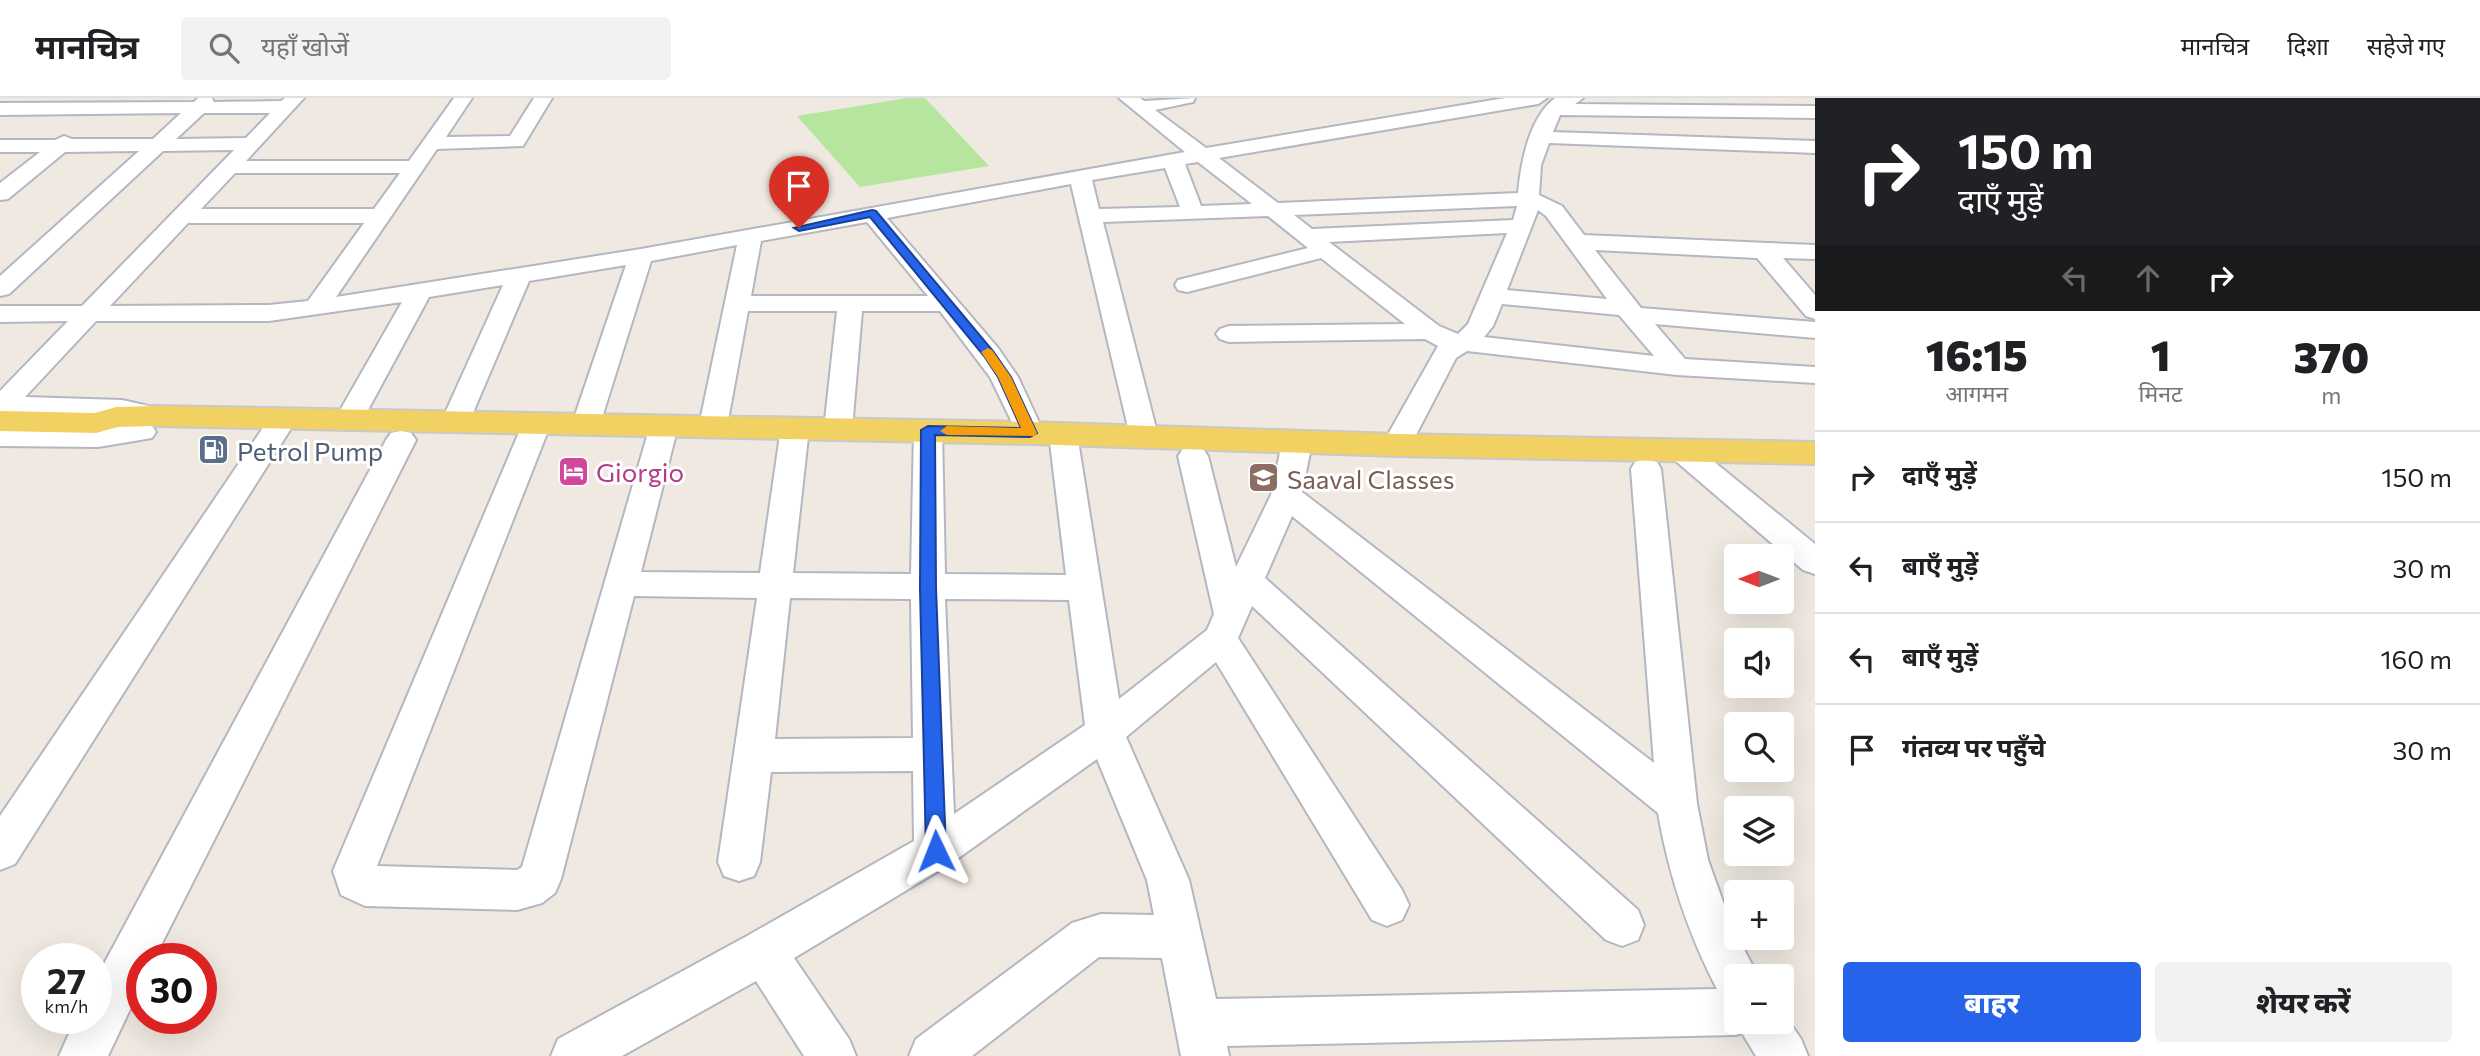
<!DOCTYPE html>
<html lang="hi">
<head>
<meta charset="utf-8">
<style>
  :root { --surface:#fff; --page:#f2f2f2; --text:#202124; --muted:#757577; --line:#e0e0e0; --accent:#2563eb }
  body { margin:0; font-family:Commissioner,"Noto Sans Devanagari",sans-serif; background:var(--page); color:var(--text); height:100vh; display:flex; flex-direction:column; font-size:26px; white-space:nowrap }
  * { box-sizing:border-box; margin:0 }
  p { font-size:23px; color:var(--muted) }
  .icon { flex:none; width:38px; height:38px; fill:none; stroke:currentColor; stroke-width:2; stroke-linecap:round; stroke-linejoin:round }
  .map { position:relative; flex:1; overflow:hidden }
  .side { display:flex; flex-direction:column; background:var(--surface); width:665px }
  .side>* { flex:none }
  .banner { background:#202124; color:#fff; overflow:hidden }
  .needle { width:46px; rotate:270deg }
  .buttons { position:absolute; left:1724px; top:446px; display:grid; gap:14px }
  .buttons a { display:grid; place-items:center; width:70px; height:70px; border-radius:7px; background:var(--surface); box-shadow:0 7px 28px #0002; font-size:35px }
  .speed { position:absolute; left:21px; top:845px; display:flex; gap:14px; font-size:35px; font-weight:700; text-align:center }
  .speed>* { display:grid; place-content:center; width:91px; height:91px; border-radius:50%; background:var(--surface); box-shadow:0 7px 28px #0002; line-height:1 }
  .speed small { font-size:18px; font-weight:400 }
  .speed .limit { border:10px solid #d22; background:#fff; color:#111 }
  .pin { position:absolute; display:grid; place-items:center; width:60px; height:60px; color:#fff; margin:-72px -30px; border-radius:50% 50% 50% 0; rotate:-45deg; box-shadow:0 0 7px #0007 }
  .pin .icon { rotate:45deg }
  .me { position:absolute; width:77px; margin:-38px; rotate:358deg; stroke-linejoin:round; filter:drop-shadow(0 0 5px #0008) }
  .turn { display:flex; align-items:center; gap:24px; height:147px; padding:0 28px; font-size:32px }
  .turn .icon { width:91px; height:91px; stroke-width:2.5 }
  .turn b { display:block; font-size:49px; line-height:60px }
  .lanes { display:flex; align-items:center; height:66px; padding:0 28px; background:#0003; justify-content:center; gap:35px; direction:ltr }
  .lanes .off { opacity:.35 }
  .eta { display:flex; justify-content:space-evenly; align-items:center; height:119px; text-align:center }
  .eta b { font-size:42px; font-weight:800; line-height:49px }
  .action { display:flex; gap:14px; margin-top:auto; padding:14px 28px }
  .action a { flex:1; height:80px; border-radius:7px; background:var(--accent); color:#fff; font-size:28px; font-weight:800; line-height:80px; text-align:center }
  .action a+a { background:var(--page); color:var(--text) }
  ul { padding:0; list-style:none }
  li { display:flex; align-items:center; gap:21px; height:91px; padding:0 28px; border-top:2px solid var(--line) }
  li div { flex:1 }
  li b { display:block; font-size:26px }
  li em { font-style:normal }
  header { display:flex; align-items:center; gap:42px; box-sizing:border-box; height:98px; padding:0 35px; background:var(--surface); border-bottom:2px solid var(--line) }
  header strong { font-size:33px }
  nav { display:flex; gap:38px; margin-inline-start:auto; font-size:24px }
  .search { width:490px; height:63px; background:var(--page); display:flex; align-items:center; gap:18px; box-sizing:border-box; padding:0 24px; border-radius:7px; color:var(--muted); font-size:26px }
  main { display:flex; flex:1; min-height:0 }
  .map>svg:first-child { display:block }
</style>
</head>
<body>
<header>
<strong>मानचित्र</strong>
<div class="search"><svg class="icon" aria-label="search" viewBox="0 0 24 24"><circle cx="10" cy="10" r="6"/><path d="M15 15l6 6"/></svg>यहाँ खोजें</div>
<nav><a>मानचित्र</a><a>दिशा</a><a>सहेजे गए</a></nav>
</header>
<main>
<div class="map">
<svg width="1815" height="958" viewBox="0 0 1815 958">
  <rect width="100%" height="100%" fill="#efe9e1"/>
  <path fill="#b6e59e" d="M 907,0 L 925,0 L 989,68 L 860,89 L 797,18 Z"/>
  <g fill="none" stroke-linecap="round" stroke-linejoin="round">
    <defs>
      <path id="minor" d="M 198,0 L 212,0 L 214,4 L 281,3 L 285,0 L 304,0 L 246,63 L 409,63 L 454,0 L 472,0 L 446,39 L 510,38 L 534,0 L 552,0 L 523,48 L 437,51 L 336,199 L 641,151 L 1185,54 L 1119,0 L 1140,0 L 1144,3 L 1195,0 L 1193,4 L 1155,12 L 1206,50 L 1505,0 L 1547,0 L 1538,6 L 1219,60 L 1278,105 L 1518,95 C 1521,64 1529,20 1555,0 L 1583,0 L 1575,6 L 1815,8 L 1815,20 L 1560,17 L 1553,34 L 1815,43 L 1815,55 L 1549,45 L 1541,67 L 1539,97 L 1562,108 L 1584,137 L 1815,147 L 1815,161 L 1783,160 L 1815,197 L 1815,221 L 1806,218 L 1757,160 L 1595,152 L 1641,210 L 1815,224 L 1815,240 L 1655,226 L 1685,261 L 1815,269 L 1815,285 L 1677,277 L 1467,253 L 1456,260 L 1407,354 L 1397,356 L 1387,354 L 1382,347 L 1438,248 L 1425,241 L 1229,244 L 1220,241 L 1216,236 L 1220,231 L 1229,228 L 1405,226 L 1321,160 L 1187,194 L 1178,192 L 1175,187 L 1178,182 L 1308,150 L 1268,118 L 1103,124 L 1158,338 L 1154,345 L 1144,347 L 1134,345 L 1130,338 L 1071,86 L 887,120 L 998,250 L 1018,279 L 1044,335 L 1040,341 L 1030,344 L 1020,341 L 990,279 L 940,213 L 862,213 L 852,331 L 848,337 L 838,340 L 828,337 L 824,331 L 837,213 L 748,213 L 727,328 L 723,334 L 713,337 L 703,334 L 699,328 L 737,147 L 651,163 L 600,326 L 596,332 L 586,335 L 576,332 L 572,326 L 626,167 L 529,183 L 469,324 L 465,330 L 455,333 L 445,330 L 441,324 L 503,187 L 429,199 L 362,323 L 358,329 L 348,332 L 338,329 L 334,323 L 402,204 L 269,223 L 96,223 L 25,299 L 122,302 L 162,311 L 166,317 L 162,323 L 152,326 L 122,320 L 0,316 L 0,293 L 68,223 L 0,224 L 0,208 L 82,208 L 234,52 L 163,53 L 9,196 L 0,198 L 0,178 L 139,53 L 65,54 L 8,101 L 0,102 L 0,85 L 40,54 L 0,54 L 0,42 L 55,42 L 64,38 L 72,41 L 153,41 L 181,15 L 0,17 L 0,5 L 194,4 ZM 204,15 L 270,15 L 246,40 L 176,41 ZM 1198,64 L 1252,106 L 1201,108 L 1185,66 ZM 1165,70 L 1180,109 L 1099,111 L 1092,82 ZM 235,75 L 400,75 L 374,111 L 201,111 ZM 1517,108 L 1513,122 L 1312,131 L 1294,117 ZM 1538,112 L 1546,118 L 1607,201 L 1507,192 ZM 867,124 L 928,198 L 751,198 L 761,143 ZM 188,125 L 364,125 L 308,203 L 269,207 L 110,208 ZM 1507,135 L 1468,226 L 1458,236 L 1439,228 L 1329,144 ZM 1502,206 L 1619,217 L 1654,258 L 1484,239 L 1493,228 Z
        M 283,312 L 293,315 L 297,321 L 15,766 L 0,772 L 0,718 L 273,315 Z
        M 537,316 L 547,319 L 551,325 L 377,768 L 517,772 L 522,769 L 650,328 L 654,322 L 664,319 L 674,322 L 678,328 L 641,474 L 760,475 L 781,330 L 785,324 L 795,321 L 805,324 L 809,330 L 793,475 L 911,476 L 914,332 L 918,326 L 928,323 L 938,326 L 942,332 L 945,476 L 1066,477 L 1049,336 L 1053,330 L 1063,327 L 1073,330 L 1077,336 L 1119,601 L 1207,532 L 1214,516 L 1178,358 L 1183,351 L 1193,348 L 1203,351 L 1208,358 L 1236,469 L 1271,397 L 1282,345 L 1287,338 L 1297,336 L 1307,338 L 1312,345 L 1302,394 L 1654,665 L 1631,371 L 1635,364 L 1646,361 L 1657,364 L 1661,371 L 1697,706 L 1708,762 L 1736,840 L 1738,840 L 1758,878 L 1736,878 L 1736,924 L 1782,924 L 1782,913 L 1801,941 L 1808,958 L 1756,958 L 1742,935 L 1736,937 L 1227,948 L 1229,958 L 1181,958 L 1162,860 L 1099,859 L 972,958 L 909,958 L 916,941 L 1072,825 L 1101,816 L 1154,817 L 1147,782 L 1097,661 L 950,766 L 794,860 L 849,941 L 856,958 L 804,958 L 756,883 L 622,958 L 551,958 L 558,941 L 747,838 L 914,743 L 913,673 L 771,674 L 760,764 L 754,778 L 739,783 L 724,778 L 718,764 L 757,500 L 634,498 L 561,781 L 555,795 L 542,805 L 517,812 L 365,808 L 341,797 L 333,773 L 523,325 L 527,319 ZM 1292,418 L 1658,715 C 1669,778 1688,835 1717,891 L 1216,901 L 1189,782 L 1126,639 L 1216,564 L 1372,822 L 1387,828 L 1402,822 L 1409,807 L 1402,792 L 1238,540 L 1252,508 L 1606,842 L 1622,848 L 1638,842 L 1644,827 L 1638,812 L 1265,480 ZM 790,500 L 911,501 L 913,640 L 775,641 ZM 945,501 L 1069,502 L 1085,627 L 954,716 Z
        M 142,325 L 152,328 L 156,334 L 152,340 L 98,349 L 0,348 L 0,330 L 98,331 Z
        M 401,333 L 411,335 L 416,342 L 154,861 L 142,861 L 142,886 L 108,958 L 59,958 L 76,920 L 96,920 L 96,881 L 105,864 L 386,342 L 391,335 Z
        M 1681,343 L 1691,345 L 1815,446 L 1815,476 L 1803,472 L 1671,359 L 1666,352 L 1671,345 Z"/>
      <path id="major" d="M 154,308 L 1030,324 L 1397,336 L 1815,344 L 1815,366 L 1397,358 L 1030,346 L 154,328 L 118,329 L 96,335 L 0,333 L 0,313 L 95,315 L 116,309 Z"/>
    </defs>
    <use href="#minor" stroke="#b4b7c1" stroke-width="4"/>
    <use href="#major" stroke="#c9c9c9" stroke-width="4"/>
    <use href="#minor" fill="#fff" fill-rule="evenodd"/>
    <use href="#major" fill="#f2d163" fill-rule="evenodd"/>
  </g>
  <path fill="#2563eb" stroke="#184099" stroke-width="2" d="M 872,112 L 876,113 L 993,253 L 1011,279 L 1037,335 L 1030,339 L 935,337 L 936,490 L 946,753 L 943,759 L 936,762 L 929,759 L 926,753 L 920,490 L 921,332 L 928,328 L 1021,330 L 998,279 L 984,258 L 870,119 L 799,133 L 794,130 Z"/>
  <path fill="#f59e0b" d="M 988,250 L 992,252 L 1011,279 L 1037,335 L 1035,338 L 947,337 L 940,333 L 947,328 L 1021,330 L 998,279 L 981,254 Z"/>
  <defs>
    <symbol id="fuel-square" viewBox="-11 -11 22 22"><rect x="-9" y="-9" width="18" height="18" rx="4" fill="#5c6f8a" stroke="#fff"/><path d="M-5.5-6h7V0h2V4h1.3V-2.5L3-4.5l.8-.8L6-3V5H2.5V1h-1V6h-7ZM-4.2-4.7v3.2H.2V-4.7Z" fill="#fff"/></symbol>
    <symbol id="hotel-square" viewBox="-11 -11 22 22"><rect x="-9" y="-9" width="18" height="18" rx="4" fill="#d1479c" stroke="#fff"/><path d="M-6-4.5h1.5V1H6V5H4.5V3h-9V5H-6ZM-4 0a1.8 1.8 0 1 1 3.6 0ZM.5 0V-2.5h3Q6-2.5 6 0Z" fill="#fff"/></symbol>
    <symbol id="school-square" viewBox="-11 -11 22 22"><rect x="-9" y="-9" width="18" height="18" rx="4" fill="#8d6e63" stroke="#fff"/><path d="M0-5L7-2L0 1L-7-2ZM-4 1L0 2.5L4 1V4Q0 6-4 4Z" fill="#fff"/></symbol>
  </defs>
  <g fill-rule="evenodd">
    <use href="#fuel-square" x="196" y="334" width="35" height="35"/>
    <use href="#hotel-square" x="556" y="356" width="35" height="35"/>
    <use href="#school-square" x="1246" y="362" width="35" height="35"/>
  </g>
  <g text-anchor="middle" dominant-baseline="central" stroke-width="6" stroke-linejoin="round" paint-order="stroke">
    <g font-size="26" fill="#4e5e75" stroke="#fff" text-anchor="start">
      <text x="237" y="352">Petrol Pump</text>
    </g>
    <g font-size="26" fill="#b23c85" stroke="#fff" text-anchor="start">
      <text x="596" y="373">Giorgio</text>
    </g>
    <g font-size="26" fill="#785e54" stroke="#fff" text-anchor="start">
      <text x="1287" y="380">Saaval Classes</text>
    </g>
  </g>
</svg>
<div class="buttons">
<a><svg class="needle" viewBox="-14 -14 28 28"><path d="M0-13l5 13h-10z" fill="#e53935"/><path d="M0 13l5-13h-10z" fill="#757577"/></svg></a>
<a><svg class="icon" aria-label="sound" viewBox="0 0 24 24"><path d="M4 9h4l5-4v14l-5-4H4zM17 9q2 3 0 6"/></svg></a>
<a><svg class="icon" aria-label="search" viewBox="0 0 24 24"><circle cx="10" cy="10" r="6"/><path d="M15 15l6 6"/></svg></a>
<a><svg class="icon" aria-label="layers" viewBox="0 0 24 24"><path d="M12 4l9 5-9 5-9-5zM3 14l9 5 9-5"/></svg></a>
<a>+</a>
<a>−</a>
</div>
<div class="speed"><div>27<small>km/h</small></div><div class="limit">30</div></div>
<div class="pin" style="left:799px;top:130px;background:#d93025"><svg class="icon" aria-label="arrive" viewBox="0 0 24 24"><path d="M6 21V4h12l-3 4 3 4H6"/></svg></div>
<svg class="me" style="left:936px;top:753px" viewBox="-20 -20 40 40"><path d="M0-17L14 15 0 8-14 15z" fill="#2563eb" stroke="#fff" stroke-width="4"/></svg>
</div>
<section class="side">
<div class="banner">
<div class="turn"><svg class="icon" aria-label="right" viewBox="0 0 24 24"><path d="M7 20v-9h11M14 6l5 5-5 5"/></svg><div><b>150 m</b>दाएँ मुड़ें</div></div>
<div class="lanes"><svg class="icon off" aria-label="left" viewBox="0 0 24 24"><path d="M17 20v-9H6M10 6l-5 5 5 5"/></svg><svg class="icon off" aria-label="ahead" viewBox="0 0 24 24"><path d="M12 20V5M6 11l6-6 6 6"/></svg><svg class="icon" aria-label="right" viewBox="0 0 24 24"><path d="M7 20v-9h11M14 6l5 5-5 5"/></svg></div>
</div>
<div class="eta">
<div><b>16:15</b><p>आगमन</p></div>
<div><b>1</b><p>मिनट</p></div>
<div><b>370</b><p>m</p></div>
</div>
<ul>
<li><svg class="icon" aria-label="right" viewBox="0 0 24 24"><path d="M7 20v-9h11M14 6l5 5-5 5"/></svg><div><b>दाएँ मुड़ें</b></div><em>150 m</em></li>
<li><svg class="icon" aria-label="left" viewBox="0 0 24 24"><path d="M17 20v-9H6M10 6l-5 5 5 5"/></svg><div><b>बाएँ मुड़ें</b></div><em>30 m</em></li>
<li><svg class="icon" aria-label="left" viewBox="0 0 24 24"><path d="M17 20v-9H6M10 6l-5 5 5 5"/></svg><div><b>बाएँ मुड़ें</b></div><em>160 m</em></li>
<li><svg class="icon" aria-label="arrive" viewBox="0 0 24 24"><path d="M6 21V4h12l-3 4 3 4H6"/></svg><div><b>गंतव्य पर पहुँचे</b></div><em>30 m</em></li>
</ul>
<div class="action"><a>बाहर</a><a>शेयर करें</a></div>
</section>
</main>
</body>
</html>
